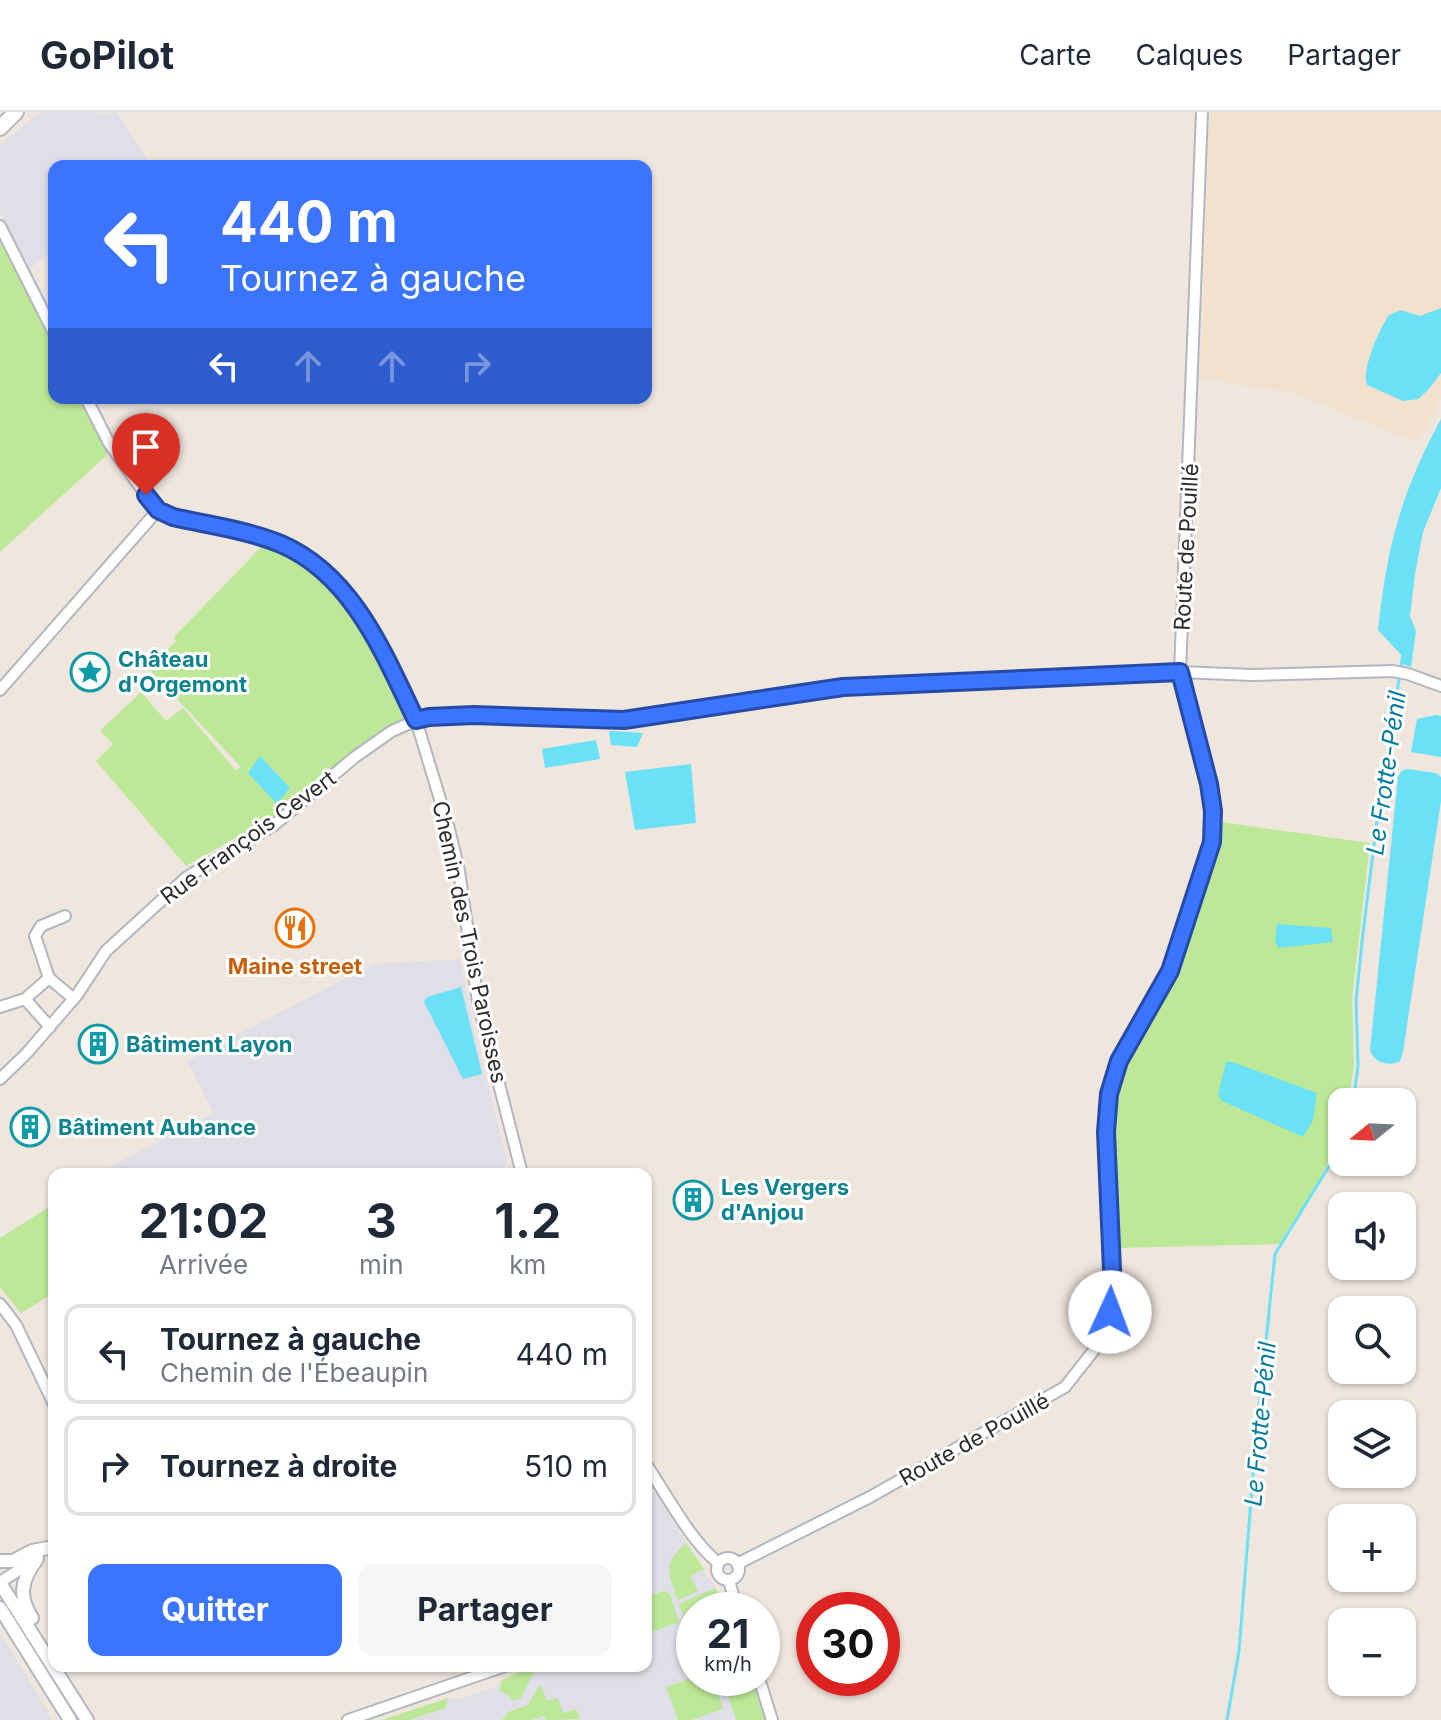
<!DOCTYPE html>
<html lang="fr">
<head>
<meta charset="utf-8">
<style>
  :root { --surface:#fff; --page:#f6f6f7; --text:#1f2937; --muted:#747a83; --line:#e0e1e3; --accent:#3b74ff }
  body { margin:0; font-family:Inter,sans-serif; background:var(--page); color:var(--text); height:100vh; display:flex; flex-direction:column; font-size:30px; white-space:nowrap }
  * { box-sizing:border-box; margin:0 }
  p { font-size:26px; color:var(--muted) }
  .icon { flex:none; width:44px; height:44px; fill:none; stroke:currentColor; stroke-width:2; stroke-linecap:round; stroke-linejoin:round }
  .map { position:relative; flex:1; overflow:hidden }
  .details { position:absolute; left:48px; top:1056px; width:604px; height:504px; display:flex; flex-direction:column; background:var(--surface); border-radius:16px; box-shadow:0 2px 6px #0004 }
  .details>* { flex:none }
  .guide { position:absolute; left:48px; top:48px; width:604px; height:244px; border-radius:16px; box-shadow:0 2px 6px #0004; background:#3b74ff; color:#fff; overflow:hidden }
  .needle { width:52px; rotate:252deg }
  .fabs { position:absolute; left:1328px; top:976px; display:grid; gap:16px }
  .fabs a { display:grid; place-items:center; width:88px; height:88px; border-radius:16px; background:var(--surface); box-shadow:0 2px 6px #0004; font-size:40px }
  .speed { position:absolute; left:676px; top:1480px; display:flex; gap:16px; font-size:40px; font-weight:700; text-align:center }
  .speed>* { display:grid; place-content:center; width:104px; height:104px; border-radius:50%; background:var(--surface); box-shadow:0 2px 6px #0004; line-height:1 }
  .speed small { font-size:20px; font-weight:400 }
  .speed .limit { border:12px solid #d22; background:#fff; color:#111 }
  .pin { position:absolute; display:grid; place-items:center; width:68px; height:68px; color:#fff; margin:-82px -34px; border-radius:50% 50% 50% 0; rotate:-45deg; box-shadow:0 0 8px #0007 }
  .pin .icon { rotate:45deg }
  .me { position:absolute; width:88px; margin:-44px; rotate:2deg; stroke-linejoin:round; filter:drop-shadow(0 0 6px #0008) }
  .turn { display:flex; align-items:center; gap:28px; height:168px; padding:0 40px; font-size:36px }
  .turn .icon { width:104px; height:104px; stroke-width:2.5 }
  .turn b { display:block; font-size:56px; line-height:68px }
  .lanes { display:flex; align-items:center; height:76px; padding:0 40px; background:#0003; justify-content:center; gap:40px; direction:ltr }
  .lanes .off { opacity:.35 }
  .eta { display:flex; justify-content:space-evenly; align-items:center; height:136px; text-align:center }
  .eta b { font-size:48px; font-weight:700; line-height:56px }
  .cta { display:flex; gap:16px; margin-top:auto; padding:16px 40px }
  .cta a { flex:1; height:92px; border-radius:16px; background:var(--accent); color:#fff; font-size:32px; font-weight:700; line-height:92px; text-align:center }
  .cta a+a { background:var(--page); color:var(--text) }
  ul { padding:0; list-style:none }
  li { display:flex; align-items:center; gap:24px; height:100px; margin:0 16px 12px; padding:0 24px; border:4px solid var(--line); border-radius:16px }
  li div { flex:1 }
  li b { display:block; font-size:30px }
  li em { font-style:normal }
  header { display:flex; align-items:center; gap:48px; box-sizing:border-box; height:112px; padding:0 40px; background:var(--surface); border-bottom:2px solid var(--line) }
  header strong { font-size:38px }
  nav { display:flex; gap:44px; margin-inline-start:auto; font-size:28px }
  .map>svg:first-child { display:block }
</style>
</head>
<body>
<header>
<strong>GoPilot</strong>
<nav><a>Carte</a><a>Calques</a><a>Partager</a></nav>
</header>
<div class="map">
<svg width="1441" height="1608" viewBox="0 0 1441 1608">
  <rect width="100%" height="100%" fill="#efe6de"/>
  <path fill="#e0dfe7" d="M 41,0 L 96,0 L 98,2 L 116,0 L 152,54 L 54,54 L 54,137 L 28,158 L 0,100 L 0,33 Z
    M 460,847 L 475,923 L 507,1049 L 506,1053 L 492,1062 L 96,1062 L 213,1001 L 187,949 L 373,852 Z
    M 646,1367 L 729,1498 L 694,1498 L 694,1566 L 751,1566 L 765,1608 L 382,1608 L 448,1586 L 459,1587 L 496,1575 L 499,1569 L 516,1562 L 526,1554 L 646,1554 Z
    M 0,1521 L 53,1608 L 0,1608 Z"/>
  <path fill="#f1e1cd" d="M 1210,0 L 1441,0 L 1441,287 L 1418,331 L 1294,281 L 1200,267 Z"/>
  <path fill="#bce897" d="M 0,129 L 54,229 L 54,286 L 78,286 L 107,338 L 107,343 L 0,440 Z
    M 263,433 C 283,441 307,449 323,464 C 362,501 383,554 406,601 L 403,607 L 354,640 L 283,699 L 186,754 L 96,649 L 113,632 L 100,619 L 141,580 L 166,609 L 183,596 L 236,659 L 241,655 L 148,556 L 176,529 L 174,525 Z
    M 1220,710 L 1370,731 L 1352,886 L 1354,954 L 1348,990 L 1342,990 L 1342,1024 L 1319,1068 L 1279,1132 L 1116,1136 C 1113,1088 1101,1009 1118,965 C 1131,928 1158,898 1174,863 C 1196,816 1212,760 1220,710 Z
    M 54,1092 L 54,1181 L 21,1201 L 0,1175 L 0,1126 Z
    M 686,1431 L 704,1457 L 690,1464 L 698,1479 L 678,1488 C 668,1460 662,1453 686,1431 Z
    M 715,1476 L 729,1498 L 694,1498 L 694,1506 L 683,1503 L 679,1492 Z
    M 664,1479 L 670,1482 L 679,1510 L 646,1522 L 646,1485 Z
    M 526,1554 L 537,1554 L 521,1586 L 513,1589 L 507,1582 L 499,1579 L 502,1568 L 516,1562 Z
    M 694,1560 L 694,1566 L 713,1566 L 723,1597 L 691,1608 L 678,1608 L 666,1575 L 689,1567 L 687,1562 Z
    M 722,1566 L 751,1566 L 765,1608 L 736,1608 Z
    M 539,1573 L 542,1576 L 547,1589 L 558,1586 L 563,1601 L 576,1597 L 580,1607 L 546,1608 L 544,1604 L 531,1608 L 502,1608 L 508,1600 L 528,1593 Z
    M 448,1586 L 446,1596 L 409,1608 L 382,1608 Z"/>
  <path fill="#6be1f7" d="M 1441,196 L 1441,261 L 1428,278 L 1418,287 L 1403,289 L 1367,273 C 1361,258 1380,216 1389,203 L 1401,198 L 1420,204 Z
    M 1441,307 L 1441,376 L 1423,420 L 1415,462 L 1410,504 L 1416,519 L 1411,555 L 1402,552 L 1403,545 L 1378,518 C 1387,434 1401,381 1441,307 Z
    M 1436,603 L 1441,604 L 1441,645 L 1411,640 L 1417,607 Z
    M 609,620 L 610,619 L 643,621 L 637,635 L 611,633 Z
    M 596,628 L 600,647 L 545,656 L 542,637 Z
    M 260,644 L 290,676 L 277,692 L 248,661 Z
    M 691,652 L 696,711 L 635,718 L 625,660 Z
    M 1407,657 L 1436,661 L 1441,665 L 1441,689 L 1403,940 L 1400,949 C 1389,955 1374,951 1370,938 L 1398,665 L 1401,659 Z
    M 1277,812 L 1331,816 L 1333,830 L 1279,836 L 1275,830 Z
    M 461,875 L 482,962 L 463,967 L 424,890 L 427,885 Z
    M 1226,950 L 1232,950 L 1317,981 L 1313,1008 L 1303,1025 L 1222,989 L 1218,983 Z"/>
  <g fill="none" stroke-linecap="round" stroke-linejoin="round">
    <path stroke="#6be1f7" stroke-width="3" d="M 1353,990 L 1358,954 L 1356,888 L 1363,821 L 1377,709 L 1403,542
      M 1227,1608 L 1239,1539 L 1256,1325 L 1275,1142 L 1342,1033"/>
    <defs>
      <path id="minor" d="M 0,114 L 54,221
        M 86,286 L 109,331 L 146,383 L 158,398 L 173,405 L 281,432 L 319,454 L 349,486 L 384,542 L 416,608 L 449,717 L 459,759 L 478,890 L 522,1062
        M 0,578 L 158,398
        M 65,804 L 41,814 L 35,824 L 49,866 L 74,887
        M 49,866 L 25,887 L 50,915
        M 0,895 L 25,887
        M 0,967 L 26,942 L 77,883 L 106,839 L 187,765 L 274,713 L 355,645 L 392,619 L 422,606 L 474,603 L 624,608 L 843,575 L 1180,560 L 1252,563 L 1393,559 L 1408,562 L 1441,574
        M 0,1192 L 16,1213 L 54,1292
        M 646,1352 C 664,1379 693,1433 719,1451
        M717 1457a11 11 0 1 1 22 0a11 11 0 1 1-22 0Z
        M 737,1452 L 870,1385 L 1065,1275 L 1094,1238 L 1110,1200 L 1112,1158 L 1106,1036 L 1109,982 L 1119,949 L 1170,859 L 1212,730 L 1213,699 L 1209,672 L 1180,560 L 1202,0
        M 729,1468 L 737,1498
        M 0,1470 L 35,1448
        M 759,1566 L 772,1608
        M 348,1608 L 505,1554"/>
      <path id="tertiary" d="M 0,1449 L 13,1449 L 32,1439 L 54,1435
        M 0,1471 L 87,1608
        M 0,1496 L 70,1608
        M 32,1506 C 18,1484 21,1468 37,1447"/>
      <path id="secondary" d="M 0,16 L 16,0"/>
    </defs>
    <use href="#minor" stroke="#b2b6c1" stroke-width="14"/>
    <use href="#tertiary" stroke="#b2b6c1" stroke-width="16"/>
    <use href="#secondary" stroke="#b2b6c1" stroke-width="18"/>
    <use href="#minor" stroke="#fff" stroke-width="10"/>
    <use href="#tertiary" stroke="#fff" stroke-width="12"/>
    <use href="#secondary" stroke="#fff" stroke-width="14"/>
  </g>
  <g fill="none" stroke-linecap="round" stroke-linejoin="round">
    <defs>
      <path id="route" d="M 146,383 L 158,398 L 173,405 C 208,413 247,418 281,432 C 353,463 384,542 416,608 L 429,605 L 474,603 L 624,608 L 843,575 L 1180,560 L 1209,672 L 1213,699 L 1212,730 L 1170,859 L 1119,949 L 1109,982 L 1106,1020 L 1112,1158 L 1110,1200"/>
    </defs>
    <use href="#route" stroke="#264ba6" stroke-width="20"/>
    <use href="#route" stroke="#3b74ff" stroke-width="14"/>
  </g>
  <defs>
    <symbol id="sight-ring" viewBox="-11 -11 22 22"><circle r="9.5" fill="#fff" stroke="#0f9aa8" stroke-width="1.5"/><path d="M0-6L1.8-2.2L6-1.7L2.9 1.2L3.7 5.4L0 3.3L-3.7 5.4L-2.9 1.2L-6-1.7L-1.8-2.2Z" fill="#0f9aa8"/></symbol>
    <symbol id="restaurant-ring" viewBox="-11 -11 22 22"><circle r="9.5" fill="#fff" stroke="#e8710a" stroke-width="1.5"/><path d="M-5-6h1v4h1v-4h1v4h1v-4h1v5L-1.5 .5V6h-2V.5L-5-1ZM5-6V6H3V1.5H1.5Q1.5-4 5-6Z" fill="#e8710a"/></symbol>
    <symbol id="building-ring" viewBox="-11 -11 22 22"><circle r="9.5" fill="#fff" stroke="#0f9aa8" stroke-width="1.5"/><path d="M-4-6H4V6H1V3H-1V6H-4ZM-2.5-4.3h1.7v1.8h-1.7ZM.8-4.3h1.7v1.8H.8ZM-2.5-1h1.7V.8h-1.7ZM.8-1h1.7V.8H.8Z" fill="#0f9aa8"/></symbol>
  </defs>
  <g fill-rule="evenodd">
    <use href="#sight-ring" x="68" y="538" width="44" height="44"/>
    <use href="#restaurant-ring" x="273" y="794" width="44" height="44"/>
    <use href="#building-ring" x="76" y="910" width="44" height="44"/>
    <use href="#building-ring" x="8" y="993" width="44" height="44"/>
    <use href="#building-ring" x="671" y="1066" width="44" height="44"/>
  </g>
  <g text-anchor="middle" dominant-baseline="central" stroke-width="6" stroke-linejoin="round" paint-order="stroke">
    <g font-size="22" fill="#2c2c2c" stroke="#fff">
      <text transform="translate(1186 435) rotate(-87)">Route de Pouillé</text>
      <text transform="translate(248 725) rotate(-36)">Rue François Cevert</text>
      <text transform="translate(470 830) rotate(78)">Chemin des Trois Paroisses</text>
      <text transform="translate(974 1327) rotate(-29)">Route de Pouillé</text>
    </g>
    <g font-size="22" font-weight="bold" fill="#0d838f" stroke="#fff" text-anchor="start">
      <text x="118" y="547">Château<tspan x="118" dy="25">d'Orgemont</tspan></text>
      <text x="126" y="932">Bâtiment Layon</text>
      <text x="58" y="1015">Bâtiment Aubance</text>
      <text x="721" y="1075">Les Vergers<tspan x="721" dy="25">d'Anjou</tspan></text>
    </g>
    <g font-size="22" font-weight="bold" fill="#c56008" stroke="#fff">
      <text x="295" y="854">Maine street</text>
    </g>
    <g font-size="24" font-style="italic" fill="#057ba0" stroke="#fff">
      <text transform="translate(1386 661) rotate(-82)">Le Frotte-Pénil</text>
      <text transform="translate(1260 1312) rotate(-85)">Le Frotte-Pénil</text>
    </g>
  </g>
</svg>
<div class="fabs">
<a><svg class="needle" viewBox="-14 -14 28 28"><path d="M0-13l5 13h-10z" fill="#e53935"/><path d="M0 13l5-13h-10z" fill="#747a83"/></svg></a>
<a><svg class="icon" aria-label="sound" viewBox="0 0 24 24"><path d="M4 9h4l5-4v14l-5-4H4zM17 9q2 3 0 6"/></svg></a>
<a><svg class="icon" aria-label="search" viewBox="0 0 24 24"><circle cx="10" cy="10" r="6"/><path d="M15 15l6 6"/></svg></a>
<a><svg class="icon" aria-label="layers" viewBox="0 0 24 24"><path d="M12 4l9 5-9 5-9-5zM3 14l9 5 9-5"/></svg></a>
<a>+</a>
<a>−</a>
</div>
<div class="speed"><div>21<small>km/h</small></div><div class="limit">30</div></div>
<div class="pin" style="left:146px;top:383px;background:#d93025"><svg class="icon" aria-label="arrive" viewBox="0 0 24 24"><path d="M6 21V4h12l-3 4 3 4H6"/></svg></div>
<svg class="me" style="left:1110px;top:1200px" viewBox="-20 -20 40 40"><circle r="19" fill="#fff"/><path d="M0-13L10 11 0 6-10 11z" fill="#3b74ff"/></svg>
<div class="guide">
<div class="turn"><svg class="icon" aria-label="left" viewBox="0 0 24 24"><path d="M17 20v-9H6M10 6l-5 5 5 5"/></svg><div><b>440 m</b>Tournez à gauche</div></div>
<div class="lanes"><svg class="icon" aria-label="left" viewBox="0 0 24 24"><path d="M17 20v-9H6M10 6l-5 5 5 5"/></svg><svg class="icon off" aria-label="ahead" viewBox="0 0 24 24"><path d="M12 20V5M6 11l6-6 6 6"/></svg><svg class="icon off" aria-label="ahead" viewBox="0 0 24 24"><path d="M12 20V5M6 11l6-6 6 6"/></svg><svg class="icon off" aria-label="right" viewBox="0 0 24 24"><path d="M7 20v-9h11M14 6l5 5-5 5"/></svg></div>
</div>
<section class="details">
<div class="eta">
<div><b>21:02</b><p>Arrivée</p></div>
<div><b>3</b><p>min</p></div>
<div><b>1.2</b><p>km</p></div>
</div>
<ul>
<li><svg class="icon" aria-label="left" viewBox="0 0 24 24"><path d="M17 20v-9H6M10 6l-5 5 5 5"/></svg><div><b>Tournez à gauche</b><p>Chemin de l'Ébeaupin</p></div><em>440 m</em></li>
<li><svg class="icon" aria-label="right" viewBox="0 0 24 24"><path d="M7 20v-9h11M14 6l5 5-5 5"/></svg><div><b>Tournez à droite</b></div><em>510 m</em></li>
</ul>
<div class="cta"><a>Quitter</a><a>Partager</a></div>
</section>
</div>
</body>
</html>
